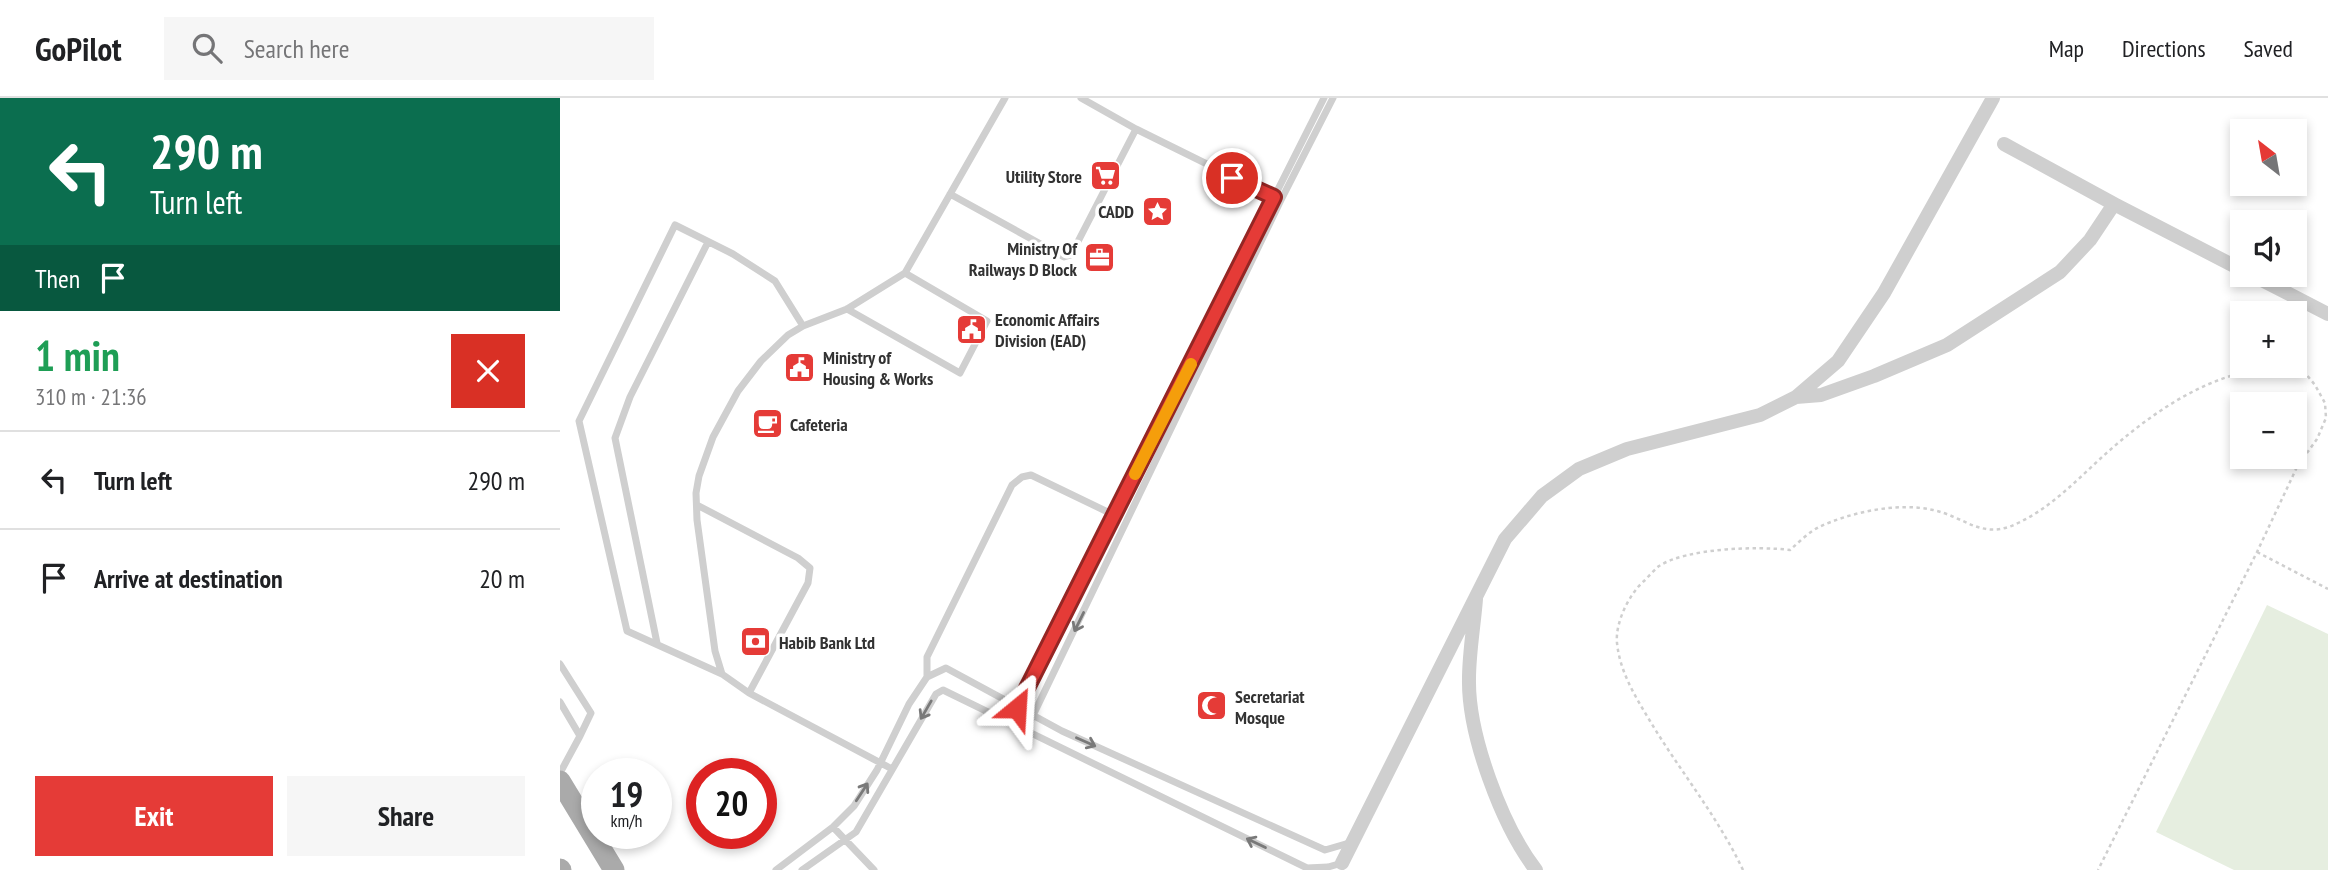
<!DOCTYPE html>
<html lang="en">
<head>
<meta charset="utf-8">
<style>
  :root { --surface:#fff; --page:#f6f6f6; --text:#202124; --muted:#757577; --line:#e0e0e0; --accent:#e53b37 }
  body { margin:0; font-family:"PT Sans Narrow",sans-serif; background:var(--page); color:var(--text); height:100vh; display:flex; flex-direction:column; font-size:26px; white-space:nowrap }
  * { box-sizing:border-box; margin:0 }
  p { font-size:23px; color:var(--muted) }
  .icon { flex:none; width:38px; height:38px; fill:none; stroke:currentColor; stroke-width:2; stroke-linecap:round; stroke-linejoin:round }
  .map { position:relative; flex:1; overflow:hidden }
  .sheet { display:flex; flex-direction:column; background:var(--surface); width:560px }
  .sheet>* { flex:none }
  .hud { background:#0b6e4f; color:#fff; overflow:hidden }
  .needle { width:46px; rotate:329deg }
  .tools { position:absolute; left:1670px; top:21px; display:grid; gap:14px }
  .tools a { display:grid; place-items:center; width:77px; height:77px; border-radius:0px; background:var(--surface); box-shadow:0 4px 10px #0003; font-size:35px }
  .speed { position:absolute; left:21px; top:660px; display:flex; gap:14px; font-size:35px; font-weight:700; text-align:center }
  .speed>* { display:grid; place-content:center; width:91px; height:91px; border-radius:50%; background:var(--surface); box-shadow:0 4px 10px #0003; line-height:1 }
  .speed small { font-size:18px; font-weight:400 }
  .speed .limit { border:10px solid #d22; background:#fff; color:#111 }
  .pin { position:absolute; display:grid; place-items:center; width:60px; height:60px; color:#fff; margin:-30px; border:4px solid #fff; border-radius:50%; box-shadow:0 2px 7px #0007 }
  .me { position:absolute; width:77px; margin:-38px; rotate:27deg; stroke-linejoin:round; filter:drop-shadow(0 0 5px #0008) }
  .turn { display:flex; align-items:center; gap:24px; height:147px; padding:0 35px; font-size:32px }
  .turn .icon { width:91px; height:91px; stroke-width:2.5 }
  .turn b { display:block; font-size:49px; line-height:60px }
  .then { display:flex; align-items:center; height:66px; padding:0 35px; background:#0003; gap:14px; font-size:26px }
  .round { display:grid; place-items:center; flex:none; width:74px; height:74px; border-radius:0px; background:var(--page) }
  .summary { display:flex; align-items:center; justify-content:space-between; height:119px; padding:0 35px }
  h1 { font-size:42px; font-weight:700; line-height:52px; color:#1e9e55 }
  .button { display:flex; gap:14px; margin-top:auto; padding:14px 35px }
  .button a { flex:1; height:80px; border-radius:0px; background:var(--accent); color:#fff; font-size:28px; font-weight:700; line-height:80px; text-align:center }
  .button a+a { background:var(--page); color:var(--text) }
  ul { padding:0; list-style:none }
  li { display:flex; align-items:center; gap:21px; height:98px; padding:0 35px; border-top:2px solid var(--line) }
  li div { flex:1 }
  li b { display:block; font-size:26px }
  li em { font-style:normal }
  header { display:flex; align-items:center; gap:42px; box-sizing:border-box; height:98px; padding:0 35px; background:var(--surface); border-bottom:2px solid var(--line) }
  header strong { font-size:33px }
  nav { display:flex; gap:38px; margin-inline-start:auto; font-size:24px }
  .search { width:490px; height:63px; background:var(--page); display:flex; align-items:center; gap:18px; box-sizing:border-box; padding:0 24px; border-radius:0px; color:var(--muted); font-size:26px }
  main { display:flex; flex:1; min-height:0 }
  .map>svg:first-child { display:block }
</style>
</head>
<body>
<header>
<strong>GoPilot</strong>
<div class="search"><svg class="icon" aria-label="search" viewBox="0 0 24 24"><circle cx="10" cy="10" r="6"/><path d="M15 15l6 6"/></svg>Search here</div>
<nav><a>Map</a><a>Directions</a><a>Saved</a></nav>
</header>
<main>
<section class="sheet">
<div class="hud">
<div class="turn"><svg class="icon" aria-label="left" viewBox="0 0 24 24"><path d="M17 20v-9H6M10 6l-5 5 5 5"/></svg><div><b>290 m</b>Turn left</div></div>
<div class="then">Then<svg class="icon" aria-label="arrive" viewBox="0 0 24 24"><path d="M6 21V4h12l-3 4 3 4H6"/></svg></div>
</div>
<div class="summary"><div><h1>1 min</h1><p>310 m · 21:36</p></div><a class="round" style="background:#d93025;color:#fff"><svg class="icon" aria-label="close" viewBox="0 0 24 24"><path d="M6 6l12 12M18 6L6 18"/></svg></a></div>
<ul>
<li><svg class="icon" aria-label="left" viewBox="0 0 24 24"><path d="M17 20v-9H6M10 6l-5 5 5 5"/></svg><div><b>Turn left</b></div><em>290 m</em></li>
<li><svg class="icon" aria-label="arrive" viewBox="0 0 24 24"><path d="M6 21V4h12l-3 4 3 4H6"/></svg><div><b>Arrive at destination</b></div><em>20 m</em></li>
</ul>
<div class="button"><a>Exit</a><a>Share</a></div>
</section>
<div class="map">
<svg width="1768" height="772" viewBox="0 0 1768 772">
  <rect width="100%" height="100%" fill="#fff"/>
  <path fill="#e6eee0" d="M 1707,507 L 1768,536 L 1768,772 L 1674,772 L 1596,734 Z"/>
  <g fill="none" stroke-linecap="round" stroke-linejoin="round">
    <path stroke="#cfcfcf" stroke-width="2.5" stroke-dasharray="3.5 3.5" stroke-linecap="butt" d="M 1697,454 L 1768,491
      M 1183,772 C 1158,719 1120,673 1090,623 C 1075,598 1060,574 1057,545 C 1055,525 1069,496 1084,483 C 1089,478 1094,472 1099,468 C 1127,450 1197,448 1230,452 C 1239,444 1249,434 1259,429 C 1291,414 1338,404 1373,412 C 1406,419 1422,443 1458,425 C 1490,410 1515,384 1541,360 C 1595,311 1666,261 1742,271 L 1755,287 L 1765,305 L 1766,320 L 1757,341 L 1737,369 L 1697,454 L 1538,772"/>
    <path stroke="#cfcfcf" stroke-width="7" d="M 521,0 L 576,31 L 716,100
      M 390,96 L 504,159 L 511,157 L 576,31
      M 287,211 L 400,275 L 427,223 L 345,175
      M 137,407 L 238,460 L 250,470 L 248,485 L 189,595
      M 97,545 L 55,340 L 70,299 L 148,144
      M 0,566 L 31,615 L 20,638
      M 162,576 L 67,533 L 19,323 L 115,127 L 173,156 L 215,183 L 243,228
      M 367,579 L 367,559 L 452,387 L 462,379 L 471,377 L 554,417
      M 0,604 L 20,638 L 0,675
      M 450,624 L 764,0
      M 466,632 L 721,102 L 773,0
      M 332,671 L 189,595 L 162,576 L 155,553 L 137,422 L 136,395 L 139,378 L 153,339 L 178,293 L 201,263 L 228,237 L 243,228 L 287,211 L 345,175 L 445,0
      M 273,729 L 314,772
      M 216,772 L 273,729 L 294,708 L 317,672 L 349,606 L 367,579 L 386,570 L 502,633 L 765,752 L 789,745
      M 242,772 L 296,734 L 376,596 L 383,592 L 747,770 L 768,769 L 782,765"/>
    <path stroke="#cfcfcf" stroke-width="14" d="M 1444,46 L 1554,106
      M 1692,177 L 1768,216
      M 1236,299 L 1278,263 L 1324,195 L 1433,0
      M 916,501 C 914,527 909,555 909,581 C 908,637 942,728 976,772
      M 782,765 L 945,441 L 982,398 L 1019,371 L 1067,351 L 1200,317 L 1236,299 L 1261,297 L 1314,278 L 1387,247 L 1500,174 L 1530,142 L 1554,106 L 1682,172"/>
    <path stroke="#aaa" stroke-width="21" d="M 0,683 L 54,772
      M 0,771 L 1,772"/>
  </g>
  <defs><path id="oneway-shaft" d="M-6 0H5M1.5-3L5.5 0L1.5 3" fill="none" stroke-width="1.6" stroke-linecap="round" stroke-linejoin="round" transform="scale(1.75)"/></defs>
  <g stroke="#797979">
    <use href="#oneway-shaft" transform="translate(519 524) rotate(116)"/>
    <use href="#oneway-shaft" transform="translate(366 612) rotate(120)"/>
    <use href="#oneway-shaft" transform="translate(526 644) rotate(24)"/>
    <use href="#oneway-shaft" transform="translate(302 694) rotate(-57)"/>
    <use href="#oneway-shaft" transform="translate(696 745) rotate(-154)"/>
  </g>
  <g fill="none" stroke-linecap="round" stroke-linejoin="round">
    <defs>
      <path id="route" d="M 457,610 L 714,99 L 672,80"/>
    </defs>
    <use href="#route" stroke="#952624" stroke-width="18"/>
    <use href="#route" stroke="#e53b37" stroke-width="12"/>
    <path stroke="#f59e0b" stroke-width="12" d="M 575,376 L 631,266"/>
  </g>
  <defs>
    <symbol id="supermarket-square" viewBox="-11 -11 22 22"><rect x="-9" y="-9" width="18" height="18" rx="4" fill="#e53b37" stroke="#fff"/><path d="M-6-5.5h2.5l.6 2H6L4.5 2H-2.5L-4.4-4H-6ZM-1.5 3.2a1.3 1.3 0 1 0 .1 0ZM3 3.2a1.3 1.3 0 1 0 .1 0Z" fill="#fff"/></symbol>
    <symbol id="sight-square" viewBox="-11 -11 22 22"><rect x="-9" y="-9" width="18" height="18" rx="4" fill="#e53b37" stroke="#fff"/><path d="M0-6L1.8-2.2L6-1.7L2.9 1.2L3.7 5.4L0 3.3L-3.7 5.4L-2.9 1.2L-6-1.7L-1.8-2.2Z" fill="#fff"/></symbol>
    <symbol id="office-square" viewBox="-11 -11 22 22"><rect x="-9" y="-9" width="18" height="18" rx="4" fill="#e53b37" stroke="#fff"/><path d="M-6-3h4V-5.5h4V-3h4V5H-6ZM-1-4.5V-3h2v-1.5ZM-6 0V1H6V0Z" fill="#fff"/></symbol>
    <symbol id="civic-square" viewBox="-11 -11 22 22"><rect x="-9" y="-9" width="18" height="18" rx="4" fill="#e53b37" stroke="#fff"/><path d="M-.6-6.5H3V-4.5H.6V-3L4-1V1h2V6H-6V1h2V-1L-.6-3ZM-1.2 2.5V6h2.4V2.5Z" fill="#fff"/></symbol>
    <symbol id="cafe-square" viewBox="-11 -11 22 22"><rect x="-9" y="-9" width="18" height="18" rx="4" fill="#e53b37" stroke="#fff"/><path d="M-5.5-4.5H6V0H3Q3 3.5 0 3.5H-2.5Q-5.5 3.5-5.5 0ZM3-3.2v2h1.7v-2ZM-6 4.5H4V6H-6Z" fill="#fff"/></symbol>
    <symbol id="bank-square" viewBox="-11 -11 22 22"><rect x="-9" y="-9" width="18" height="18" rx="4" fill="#e53b37" stroke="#fff"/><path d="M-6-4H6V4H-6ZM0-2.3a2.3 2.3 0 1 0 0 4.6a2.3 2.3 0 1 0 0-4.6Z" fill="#fff"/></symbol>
    <symbol id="mosque-square" viewBox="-11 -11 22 22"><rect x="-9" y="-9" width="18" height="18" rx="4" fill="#e53b37" stroke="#fff"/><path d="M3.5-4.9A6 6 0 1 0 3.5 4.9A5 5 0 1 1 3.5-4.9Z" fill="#fff"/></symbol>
  </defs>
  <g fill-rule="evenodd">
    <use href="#supermarket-square" x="528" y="60" width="35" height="35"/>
    <use href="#sight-square" x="580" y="96" width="35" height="35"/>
    <use href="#office-square" x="522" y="142" width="35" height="35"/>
    <use href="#civic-square" x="394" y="214" width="35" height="35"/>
    <use href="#civic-square" x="222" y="252" width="35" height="35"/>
    <use href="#cafe-square" x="190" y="308" width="35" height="35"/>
    <use href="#bank-square" x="178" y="526" width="35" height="35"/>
    <use href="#mosque-square" x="634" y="590" width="35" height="35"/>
  </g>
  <g text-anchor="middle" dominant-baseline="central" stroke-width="7" stroke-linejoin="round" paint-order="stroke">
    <g font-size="18" font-weight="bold" fill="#323232" stroke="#fff" text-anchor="start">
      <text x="522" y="78" text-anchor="end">Utility Store</text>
      <text x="574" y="113" text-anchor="end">CADD</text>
      <text x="517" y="150" text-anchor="end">Ministry Of<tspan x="517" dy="21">Railways D Block</tspan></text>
      <text x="435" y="221">Economic Affairs<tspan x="435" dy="21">Division (EAD)</tspan></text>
      <text x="263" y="259">Ministry of<tspan x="263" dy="21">Housing &amp; Works</tspan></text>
      <text x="230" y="326">Cafeteria</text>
      <text x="219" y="544">Habib Bank Ltd</text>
      <text x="675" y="598">Secretariat<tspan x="675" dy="21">Mosque</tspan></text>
    </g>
  </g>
</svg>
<div class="tools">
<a><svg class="needle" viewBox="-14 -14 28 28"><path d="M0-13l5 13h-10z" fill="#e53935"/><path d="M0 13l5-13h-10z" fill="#757577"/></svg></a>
<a><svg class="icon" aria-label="sound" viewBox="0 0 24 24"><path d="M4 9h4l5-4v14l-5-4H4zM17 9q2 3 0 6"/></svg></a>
<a>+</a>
<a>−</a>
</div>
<div class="speed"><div>19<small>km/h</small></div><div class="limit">20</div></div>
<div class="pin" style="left:672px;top:80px;background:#d93025"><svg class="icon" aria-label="arrive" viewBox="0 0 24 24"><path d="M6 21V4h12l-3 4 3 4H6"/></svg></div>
<svg class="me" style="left:457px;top:610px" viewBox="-20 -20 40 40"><path d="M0-17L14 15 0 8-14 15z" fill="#e53b37" stroke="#fff" stroke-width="4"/></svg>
</div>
</main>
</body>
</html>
